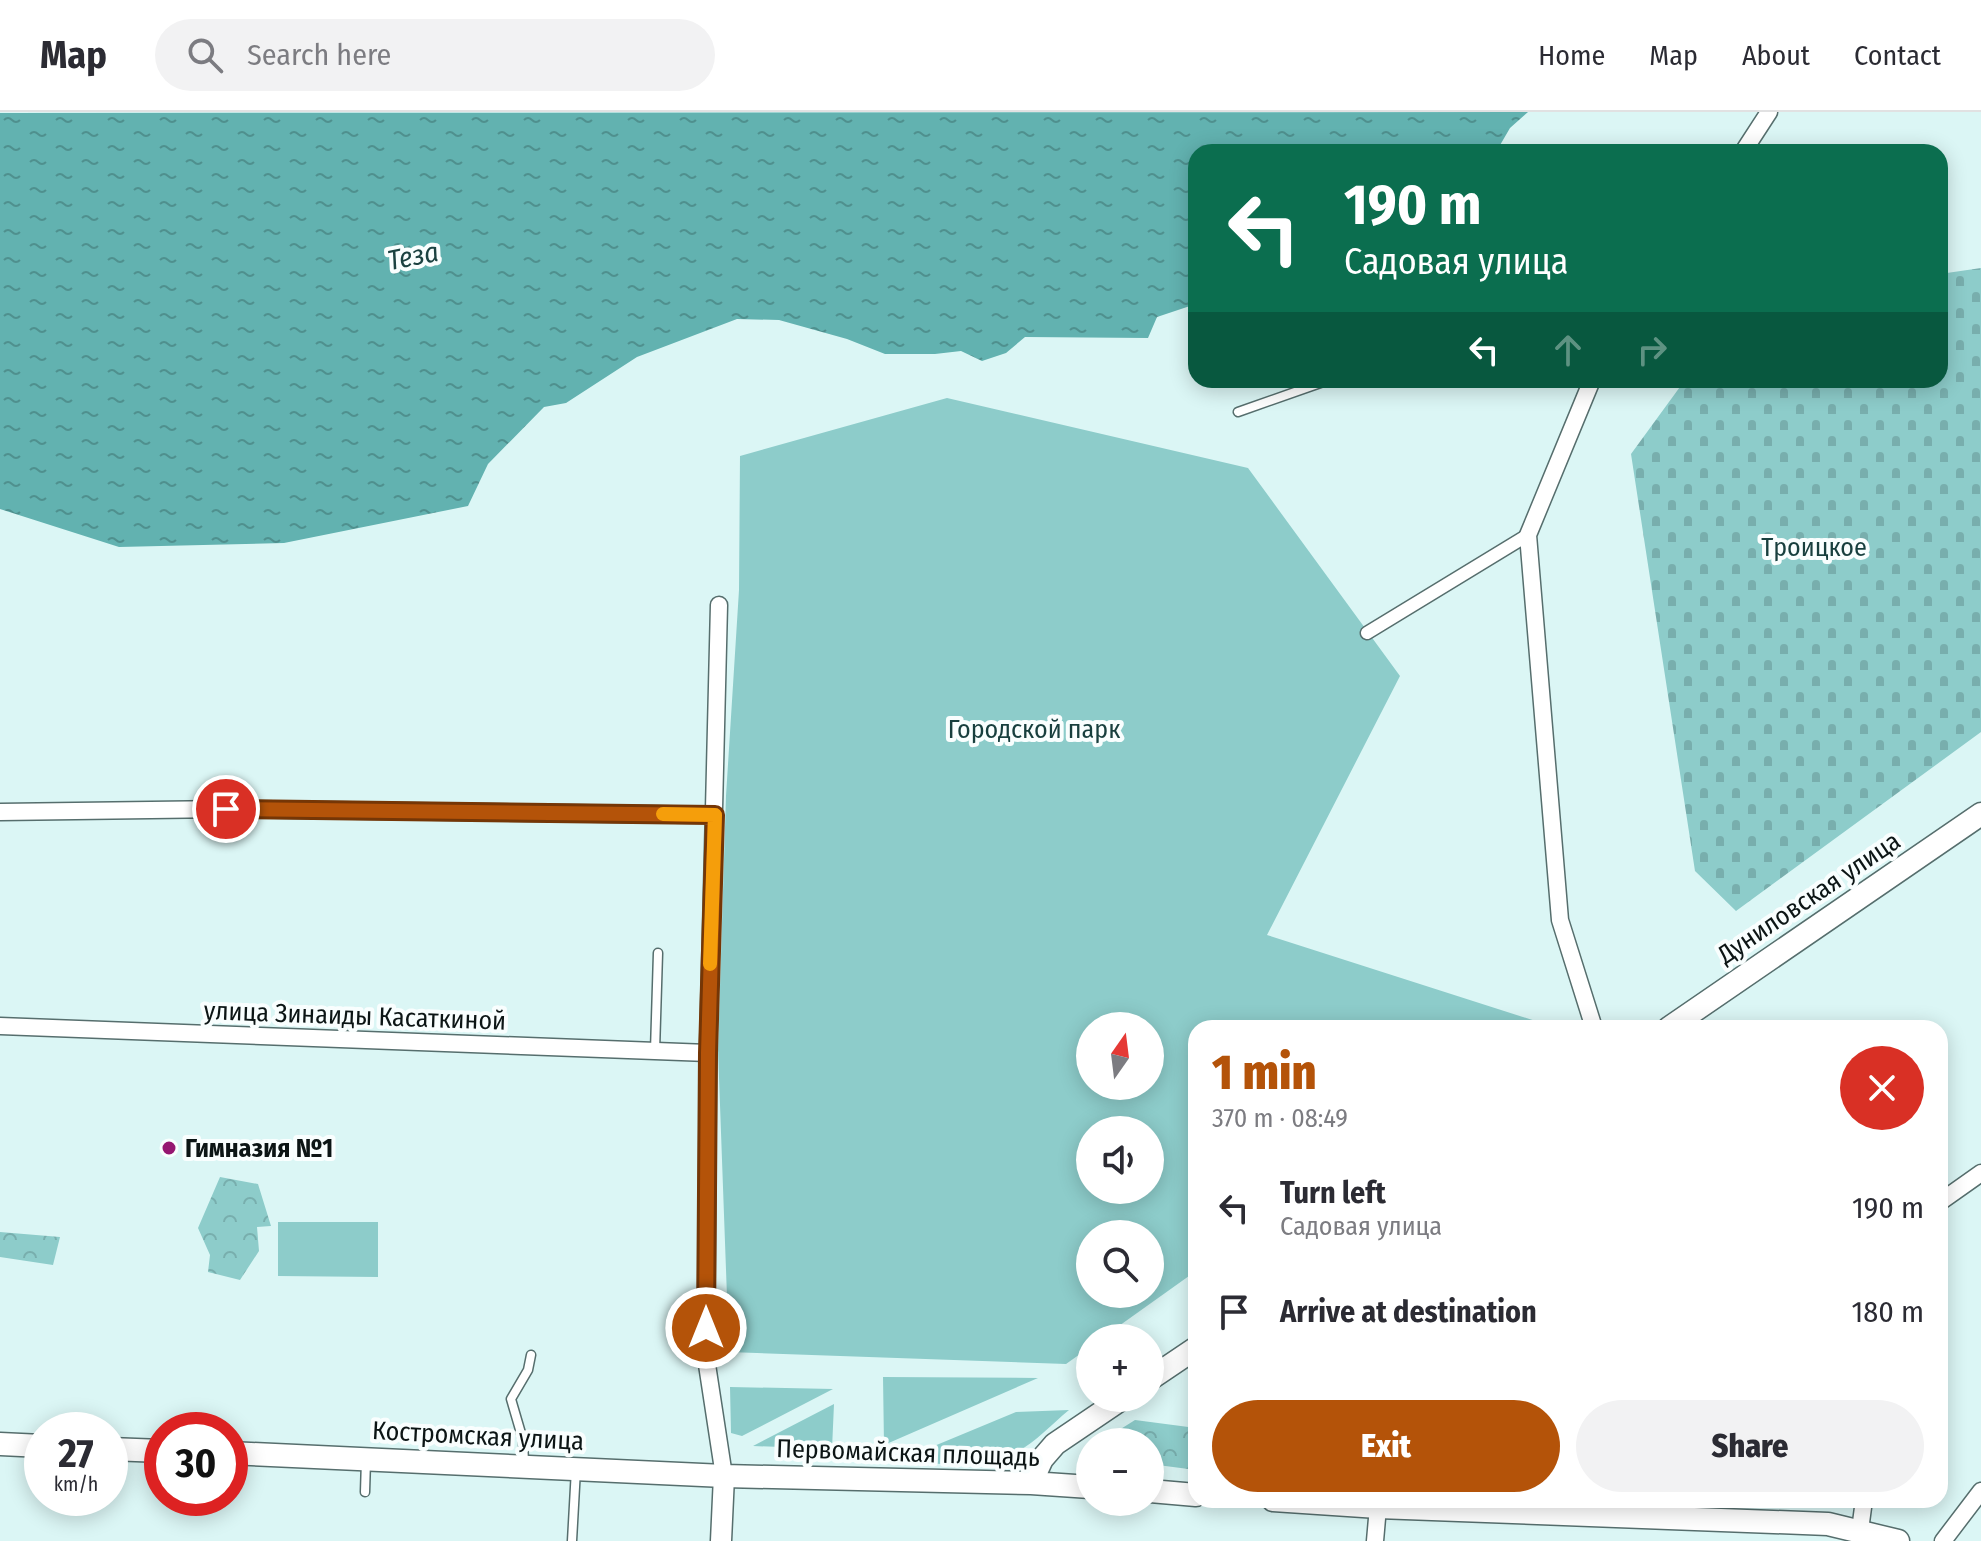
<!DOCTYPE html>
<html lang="en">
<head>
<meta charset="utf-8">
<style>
  :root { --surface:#fff; --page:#f2f2f3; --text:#2b2b33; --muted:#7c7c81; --line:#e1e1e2; --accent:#b45309 }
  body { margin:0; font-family:"Fira Sans Condensed",sans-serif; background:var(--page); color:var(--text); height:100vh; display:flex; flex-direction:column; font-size:30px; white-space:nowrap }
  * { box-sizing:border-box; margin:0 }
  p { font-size:26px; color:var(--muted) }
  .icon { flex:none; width:44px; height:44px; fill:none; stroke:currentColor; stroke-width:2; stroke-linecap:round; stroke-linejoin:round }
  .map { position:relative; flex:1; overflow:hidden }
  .panel { position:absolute; left:1188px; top:908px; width:760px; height:488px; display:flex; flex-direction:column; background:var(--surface); border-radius:24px; box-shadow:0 4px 20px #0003 }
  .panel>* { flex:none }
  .guide { position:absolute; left:1188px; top:32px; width:760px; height:244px; border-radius:24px; box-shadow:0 4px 20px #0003; background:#0b6e4f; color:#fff; overflow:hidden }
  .needle { width:52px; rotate:14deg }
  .controls { position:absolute; left:1076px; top:900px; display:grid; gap:16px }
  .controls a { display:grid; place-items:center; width:88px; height:88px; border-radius:50%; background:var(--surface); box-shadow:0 4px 20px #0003; font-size:40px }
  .speed { position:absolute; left:24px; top:1300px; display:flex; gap:16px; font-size:40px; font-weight:700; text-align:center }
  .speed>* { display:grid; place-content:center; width:104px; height:104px; border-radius:50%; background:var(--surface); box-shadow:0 4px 20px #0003; line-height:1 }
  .speed small { font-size:20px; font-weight:400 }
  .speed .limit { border:12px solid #d22; background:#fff; color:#111 }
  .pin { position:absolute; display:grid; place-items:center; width:68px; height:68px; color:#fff; margin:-34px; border:4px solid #fff; border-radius:50%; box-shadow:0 2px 8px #0007 }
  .me { position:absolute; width:88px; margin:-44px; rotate:0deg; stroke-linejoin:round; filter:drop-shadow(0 0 6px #0008) }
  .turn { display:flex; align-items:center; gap:28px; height:168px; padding:0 24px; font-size:36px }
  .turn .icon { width:104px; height:104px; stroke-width:2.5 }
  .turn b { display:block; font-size:56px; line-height:68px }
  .lanes { display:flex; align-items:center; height:76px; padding:0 24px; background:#0003; justify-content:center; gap:40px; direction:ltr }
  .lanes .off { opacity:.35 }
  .round { display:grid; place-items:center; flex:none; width:84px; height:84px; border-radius:42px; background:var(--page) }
  .headline { display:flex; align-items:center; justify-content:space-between; height:136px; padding:0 24px }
  h1 { font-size:48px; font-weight:800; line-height:60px; color:var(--accent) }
  .primary-button { display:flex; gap:16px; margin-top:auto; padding:16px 24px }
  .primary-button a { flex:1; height:92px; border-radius:48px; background:var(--accent); color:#fff; font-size:32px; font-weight:800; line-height:92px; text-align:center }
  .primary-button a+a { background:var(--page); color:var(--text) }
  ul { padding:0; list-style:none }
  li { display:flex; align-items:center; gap:24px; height:104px; padding:0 24px }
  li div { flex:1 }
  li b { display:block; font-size:30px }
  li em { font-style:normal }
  header { display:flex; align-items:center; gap:48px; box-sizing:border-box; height:112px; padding:0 40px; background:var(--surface); border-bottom:2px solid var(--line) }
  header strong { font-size:38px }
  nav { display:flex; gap:44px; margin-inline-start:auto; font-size:28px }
  .search { width:560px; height:72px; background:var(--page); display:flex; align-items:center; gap:20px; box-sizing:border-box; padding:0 28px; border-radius:44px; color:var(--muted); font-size:30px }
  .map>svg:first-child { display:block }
</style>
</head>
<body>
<header>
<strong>Map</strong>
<div class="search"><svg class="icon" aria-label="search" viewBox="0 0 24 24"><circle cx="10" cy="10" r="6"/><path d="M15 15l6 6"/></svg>Search here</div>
<nav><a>Home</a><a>Map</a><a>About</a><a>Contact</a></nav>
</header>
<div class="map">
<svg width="1981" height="1429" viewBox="0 0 1981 1429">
  <defs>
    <pattern id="forest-crowns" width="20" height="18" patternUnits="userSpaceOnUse" patternTransform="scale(2)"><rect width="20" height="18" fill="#8dccca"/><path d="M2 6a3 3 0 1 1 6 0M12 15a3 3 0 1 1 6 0" fill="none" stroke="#78aead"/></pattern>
    <pattern id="cemetery-stones" width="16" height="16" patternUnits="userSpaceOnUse" patternTransform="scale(2)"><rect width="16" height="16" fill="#8dccca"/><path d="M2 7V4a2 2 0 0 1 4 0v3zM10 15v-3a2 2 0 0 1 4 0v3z" fill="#78aead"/></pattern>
    <pattern id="water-ripples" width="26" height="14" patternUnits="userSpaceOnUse" patternTransform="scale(2)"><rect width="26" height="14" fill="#62b2b0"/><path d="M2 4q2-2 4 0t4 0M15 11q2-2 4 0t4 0" fill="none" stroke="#4f908e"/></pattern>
  </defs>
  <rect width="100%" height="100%" fill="#dbf6f5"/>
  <path fill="#8dccca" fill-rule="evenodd" d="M 947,286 L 1248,356 L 1400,564 L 1267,823 L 1545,912 L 1539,916 L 1196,916 L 1196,1159 L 1102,1226 L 1090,1226 L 1090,1235 L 1066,1252 L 729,1240 L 718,938 L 726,684 L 739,478 L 740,344 ZM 1090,914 L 1150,914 L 1150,974 L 1090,974 ZM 1090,1018 L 1150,1018 L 1150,1078 L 1090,1078 ZM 1090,1122 L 1150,1122 L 1150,1182 L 1090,1182 Z
    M 278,1110 L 378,1110 L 378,1165 L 278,1164 Z
    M 883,1265 L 1038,1266 L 884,1333 Z
    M 730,1275 L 833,1277 L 742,1324 L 731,1321 Z
    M 834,1292 L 832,1337 L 753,1334 Z
    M 1069,1298 C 1052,1312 1035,1331 1015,1341 C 980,1359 937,1351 898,1349 L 1016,1300 Z"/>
  <path fill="url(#forest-crowns)" d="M 220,1065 L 258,1072 L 271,1114 L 257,1115 L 259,1139 L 240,1168 L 208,1160 L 210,1143 L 198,1116 Z
    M 0,1120 L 60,1125 L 53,1153 L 0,1145 Z
    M 1135,1308 L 1196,1316 L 1196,1358 L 1150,1352 L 1150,1330 L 1100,1330 Z
    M 1664,1388 L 1852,1388 L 1856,1394 Z"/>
  <path fill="url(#cemetery-stones)" d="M 1981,156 L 1981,620 L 1736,799 L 1695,759 L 1631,342 L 1685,268 L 1940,268 L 1940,162 Z"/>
  <path fill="url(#water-ripples)" d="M 1528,0 L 1510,16 L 1496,40 L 1196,40 L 1196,192 L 1157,205 L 1148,226 L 1025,225 L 1006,241 L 982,249 L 961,239 L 935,242 L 885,242 L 847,227 L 779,208 L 737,207 L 637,245 L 566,291 L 544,295 L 488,352 L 468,394 L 284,431 L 119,435 L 0,397 L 0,1 Z"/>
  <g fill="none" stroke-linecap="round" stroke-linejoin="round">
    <defs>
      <path id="service" d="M 1238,300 L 1329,268
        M 655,939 L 658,841
        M 524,1351 L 523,1328 L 511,1287 L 528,1258 L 531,1243
        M 365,1380 L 366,1348
        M 572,1429 L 576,1357"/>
      <path id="pedestrian" d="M 1367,521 L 1528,423"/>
      <path id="minor" d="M 1743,40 L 1769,0
        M 1592,268 L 1528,423 L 1560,808 L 1594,916
        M 719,493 L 708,941 L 706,1246 L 724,1364
        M 0,700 L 226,697 L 715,703
        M 0,914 L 708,941
        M 1940,1090 L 1981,1061
        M 1860,1418 L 1864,1388
        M 1375,1429 L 1378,1395
        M 1943,1429 L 1981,1379"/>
      <path id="tertiary" d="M 721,1429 L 724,1364"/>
      <path id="secondary" d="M 1669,916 L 1981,702
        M 1150,1267 L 1196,1236
        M 0,1332 L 42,1334
        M 110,1337 L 162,1339
        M 230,1341 L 724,1364 L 1031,1371 L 1090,1375
        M 1031,1371 L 1042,1347 L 1055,1332 L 1123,1286
        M 1150,1379 L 1196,1383
        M 1273,1388 L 1378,1395 L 1828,1412 L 1898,1429"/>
    </defs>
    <use href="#service" stroke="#566e6d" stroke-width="11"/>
    <use href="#pedestrian" stroke="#566e6d" stroke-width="15"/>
    <use href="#minor" stroke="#566e6d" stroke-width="19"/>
    <use href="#tertiary" stroke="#566e6d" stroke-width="23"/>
    <use href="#secondary" stroke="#566e6d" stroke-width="25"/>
    <use href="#service" stroke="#fff" stroke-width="8"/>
    <use href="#pedestrian" stroke="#fff" stroke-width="12"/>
    <use href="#minor" stroke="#fff" stroke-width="16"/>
    <use href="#tertiary" stroke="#fff" stroke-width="20"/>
    <use href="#secondary" stroke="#fff" stroke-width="22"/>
  </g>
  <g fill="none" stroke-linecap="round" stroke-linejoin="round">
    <defs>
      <path id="route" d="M 226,697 L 715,703 L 708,941 L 706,1216"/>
    </defs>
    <use href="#route" stroke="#753606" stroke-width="20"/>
    <use href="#route" stroke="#b45309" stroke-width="14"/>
    <path stroke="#f59e0b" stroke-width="14" d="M 663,702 L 715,703 L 710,852"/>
  </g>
  <circle fill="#951771" stroke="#f9fefe" stroke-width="3" cx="169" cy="1036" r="8"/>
  <g text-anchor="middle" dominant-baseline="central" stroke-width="8" stroke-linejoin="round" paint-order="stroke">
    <g font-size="26" fill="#183f3e" stroke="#f9fefe">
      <text x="1814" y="435">Троицкое</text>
      <text x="1034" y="617">Городской парк</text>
    </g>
    <g font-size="26" fill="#0c1515" stroke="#f9fefe">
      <text transform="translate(1809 786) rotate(-34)">Дуниловская улица</text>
      <text transform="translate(355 904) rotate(2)">улица Зинаиды Касаткиной</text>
      <text transform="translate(478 1324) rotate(3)">Костромская улица</text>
      <text transform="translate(908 1341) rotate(2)">Первомайская площадь</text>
    </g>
    <g font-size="26" font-weight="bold" fill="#0c1515" stroke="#f9fefe" text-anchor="start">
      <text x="185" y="1036">Гимназия №1</text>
    </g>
    <g font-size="28" font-style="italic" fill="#1b4241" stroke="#f9fefe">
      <text transform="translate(413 144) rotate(-11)">Теза</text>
    </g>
  </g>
</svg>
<div class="controls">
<a><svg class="needle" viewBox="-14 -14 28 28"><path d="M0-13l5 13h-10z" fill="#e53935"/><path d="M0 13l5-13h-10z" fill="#7c7c81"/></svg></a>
<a><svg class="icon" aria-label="sound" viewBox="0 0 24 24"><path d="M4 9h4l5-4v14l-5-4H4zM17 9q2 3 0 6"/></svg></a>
<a><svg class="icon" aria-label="search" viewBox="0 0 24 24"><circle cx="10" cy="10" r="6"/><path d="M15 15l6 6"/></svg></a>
<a>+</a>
<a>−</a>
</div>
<div class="speed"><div>27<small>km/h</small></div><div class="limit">30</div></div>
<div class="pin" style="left:226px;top:697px;background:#d93025"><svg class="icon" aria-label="arrive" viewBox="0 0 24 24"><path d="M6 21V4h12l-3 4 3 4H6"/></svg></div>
<svg class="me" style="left:706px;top:1216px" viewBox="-20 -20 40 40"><circle r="17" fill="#b45309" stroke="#fff" stroke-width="3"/><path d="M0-11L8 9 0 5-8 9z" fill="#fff"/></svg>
<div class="guide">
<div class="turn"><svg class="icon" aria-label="left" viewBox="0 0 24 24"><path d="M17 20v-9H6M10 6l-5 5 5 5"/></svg><div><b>190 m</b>Садовая улица</div></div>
<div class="lanes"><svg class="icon" aria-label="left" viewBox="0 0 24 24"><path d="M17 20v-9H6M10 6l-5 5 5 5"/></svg><svg class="icon off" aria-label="ahead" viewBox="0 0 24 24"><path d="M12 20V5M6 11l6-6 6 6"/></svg><svg class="icon off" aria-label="right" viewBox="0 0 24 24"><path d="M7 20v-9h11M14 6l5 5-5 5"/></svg></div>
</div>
<section class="panel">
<div class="headline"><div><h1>1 min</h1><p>370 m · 08:49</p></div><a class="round" style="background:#d93025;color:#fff"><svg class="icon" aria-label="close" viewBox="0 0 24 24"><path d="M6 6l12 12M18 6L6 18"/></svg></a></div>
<ul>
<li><svg class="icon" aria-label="left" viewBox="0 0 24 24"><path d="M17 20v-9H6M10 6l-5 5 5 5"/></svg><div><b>Turn left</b><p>Садовая улица</p></div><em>190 m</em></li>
<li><svg class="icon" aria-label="arrive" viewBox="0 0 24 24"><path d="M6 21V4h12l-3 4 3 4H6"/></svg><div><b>Arrive at destination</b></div><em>180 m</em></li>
</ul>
<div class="primary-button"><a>Exit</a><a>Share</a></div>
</section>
</div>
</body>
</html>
